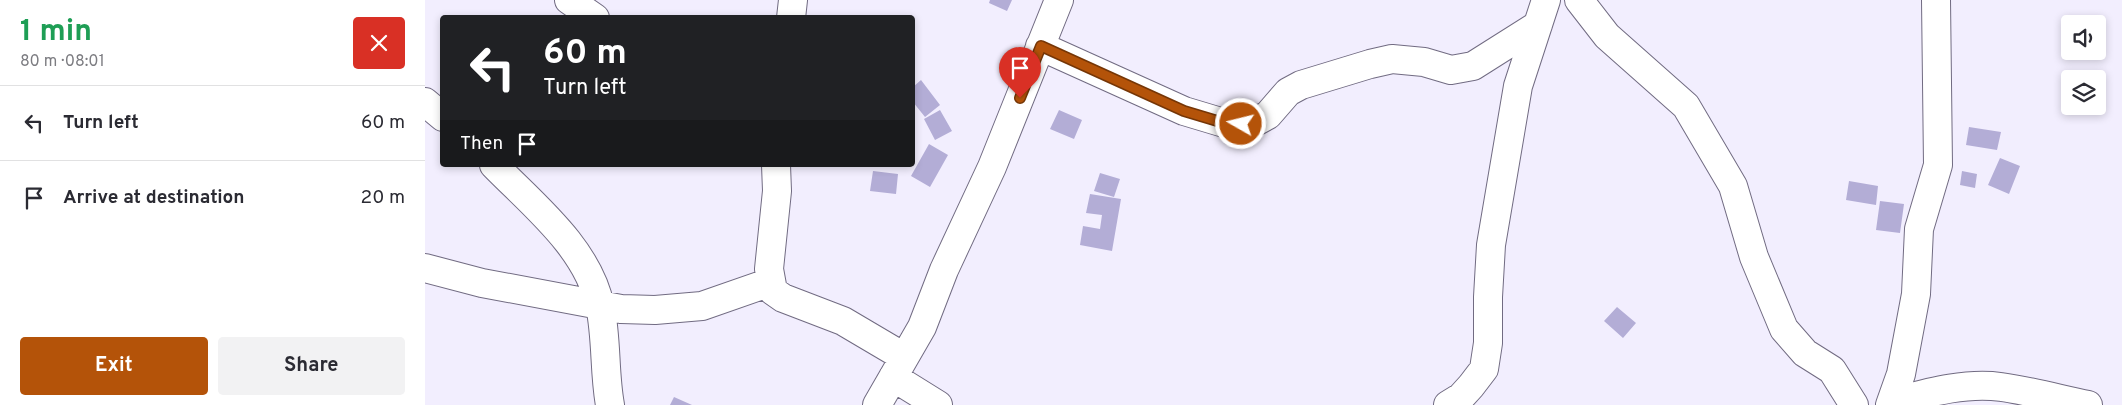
<!DOCTYPE html>
<html lang="en">
<head>
<meta charset="utf-8">
<style>
  :root { --surface:#fff; --page:#f2f2f3; --text:#2b2b33; --muted:#7c7c81; --line:#e1e1e2; --accent:#b45309 }
  body { margin:0; font-family:Overpass,sans-serif; background:var(--page); color:var(--text); height:100vh; display:flex; flex-direction:column; font-size:19px; white-space:nowrap }
  * { box-sizing:border-box; margin:0 }
  p { font-size:16px; color:var(--muted) }
  .icon { flex:none; width:28px; height:28px; fill:none; stroke:currentColor; stroke-width:2; stroke-linecap:round; stroke-linejoin:round }
  .map { position:relative; flex:1; overflow:hidden }
  .details { display:flex; flex-direction:column; background:var(--surface); width:425px }
  .details>* { flex:none }
  .top-card { position:absolute; left:15px; top:15px; width:475px; height:152px; border-radius:5px; box-shadow:0 2px 8px #0003; background:#202124; color:#fff; overflow:hidden }
  .fabs { position:absolute; left:1636px; top:15px; display:grid; gap:10px }
  .fabs a { display:grid; place-items:center; width:45px; height:45px; border-radius:5px; background:var(--surface); box-shadow:0 2px 8px #0003; font-size:25px }
  .pin { position:absolute; display:grid; place-items:center; width:42px; height:42px; color:#fff; margin:-51px -21px; border-radius:50% 50% 50% 0; rotate:-45deg; box-shadow:0 0 5px #0007 }
  .pin .icon { rotate:45deg }
  .me { position:absolute; width:55px; margin:-28px; rotate:278deg; stroke-linejoin:round; filter:drop-shadow(0 0 4px #0008) }
  .turn { display:flex; align-items:center; gap:18px; height:105px; padding:0 20px; font-size:22px }
  .turn .icon { width:65px; height:65px; stroke-width:2.5 }
  .turn b { display:block; font-size:35px; line-height:42px }
  .then { display:flex; align-items:center; height:48px; padding:0 20px; background:#0003; gap:10px; font-size:19px }
  .round { display:grid; place-items:center; flex:none; width:52px; height:52px; border-radius:5px; background:var(--page) }
  .overview { display:flex; align-items:center; justify-content:space-between; height:85px; padding:0 20px }
  h1 { font-size:30px; font-weight:700; line-height:38px; color:#1e9e55 }
  .primary-button { display:flex; gap:10px; margin-top:auto; padding:10px 20px }
  .primary-button a { flex:1; height:58px; border-radius:5px; background:var(--accent); color:#fff; font-size:20px; font-weight:700; line-height:58px; text-align:center }
  .primary-button a+a { background:var(--page); color:var(--text) }
  ul { padding:0; list-style:none }
  li { display:flex; align-items:center; gap:15px; height:75px; padding:0 20px; border-top:1px solid var(--line) }
  li div { flex:1 }
  li b { display:block; font-size:19px }
  li em { font-style:normal }
  main { display:flex; flex:1; min-height:0 }
  .map>svg:first-child { display:block }
</style>
</head>
<body>
<main>
<section class="details">
<div class="overview"><div><h1>1 min</h1><p>80 m · 08:01</p></div><a class="round" style="background:#d93025;color:#fff"><svg class="icon" aria-label="close" viewBox="0 0 24 24"><path d="M6 6l12 12M18 6L6 18"/></svg></a></div>
<ul>
<li><svg class="icon" aria-label="left" viewBox="0 0 24 24"><path d="M17 20v-9H6M10 6l-5 5 5 5"/></svg><div><b>Turn left</b></div><em>60 m</em></li>
<li><svg class="icon" aria-label="arrive" viewBox="0 0 24 24"><path d="M6 21V4h12l-3 4 3 4H6"/></svg><div><b>Arrive at destination</b></div><em>20 m</em></li>
</ul>
<div class="primary-button"><a>Exit</a><a>Share</a></div>
</section>
<div class="map">
<svg width="1697" height="405" viewBox="0 0 1697 405">
  <rect width="100%" height="100%" fill="#f2eefe"/>
  <path fill="#b3add6" d="M 565,0 L 587,0 L 582,11 L 564,3 Z
    M 496,80 L 515,105 L 500,117 L 488,102 L 488,87 Z
    M 515,110 L 527,131 L 510,140 L 499,119 Z
    M 634,110 L 657,120 L 649,139 L 625,129 Z
    M 1544,127 L 1576,132 L 1572,150 L 1541,145 Z
    M 504,144 L 523,155 L 505,187 L 486,176 Z
    M 1575,158 L 1595,166 L 1584,194 L 1563,185 Z
    M 448,171 L 473,174 L 471,194 L 445,191 Z
    M 1537,171 L 1552,174 L 1550,188 L 1535,185 Z
    M 675,173 L 695,179 L 689,197 L 669,191 Z
    M 1424,181 L 1453,186 L 1451,205 L 1421,200 Z
    M 665,194 L 696,199 L 687,251 L 655,245 L 658,226 L 675,229 L 677,215 L 661,213 Z
    M 1455,201 L 1479,204 L 1475,233 L 1451,230 Z
    M 1192,307 L 1211,323 L 1198,338 L 1179,321 Z
    M 249,397 L 267,405 L 245,405 Z"/>
  <g fill="none" stroke-linecap="round" stroke-linejoin="round">
    <defs>
      <path id="minor" d="M 144,0 L 170,18
        M 1154,0 L 1182,36 L 1261,106 L 1308,186 L 1329,257 L 1359,329 L 1380,353 L 1407,370 L 1429,405
        M 366,18 L 368,0
        M 615,46 L 759,111 L 799,123 L 815,124 L 832,121 L 843,115 L 863,92 L 876,85 L 945,64 L 967,59 L 999,62 L 1026,70 L 1048,66 L 1113,25
        M 0,102 L 18,117
        M 69,165 C 108,205 163,248 175,306 C 182,339 179,373 185,405
        M 351,165 L 352,191 L 344,269 L 348,291 L 358,298 L 418,321 L 479,357
        M 0,268 L 57,283 L 196,309 L 230,310 L 277,306 L 346,282
        M 468,377 L 513,405
        M 1467,402 C 1502,393 1540,382 1576,387 C 1605,391 1634,399 1663,405
        M 452,405 L 497,327 L 519,270 L 567,167 L 634,0
        M 1023,405 L 1036,397 L 1046,386 L 1059,369 L 1063,343 L 1063,297 L 1066,245 L 1093,86 L 1121,0
        M 1465,405 L 1476,374 L 1491,294 L 1494,229 L 1513,165 L 1511,0"/>
    </defs>
    <use href="#minor" stroke="#716b82" stroke-width="30"/>
    <use href="#minor" stroke="#fff" stroke-width="28"/>
  </g>
  <g fill="none" stroke-linecap="round" stroke-linejoin="round">
    <defs>
      <path id="route" d="M 595,98 L 616,46 L 759,111 L 799,123 L 816,124"/>
    </defs>
    <use href="#route" stroke="#753606" stroke-width="12"/>
    <use href="#route" stroke="#b45309" stroke-width="9"/>
  </g>
</svg>
<div class="fabs">
<a><svg class="icon" aria-label="sound" viewBox="0 0 24 24"><path d="M4 9h4l5-4v14l-5-4H4zM17 9q2 3 0 6"/></svg></a>
<a><svg class="icon" aria-label="layers" viewBox="0 0 24 24"><path d="M12 4l9 5-9 5-9-5zM3 14l9 5 9-5"/></svg></a>
</div>
<div class="pin" style="left:595px;top:98px;background:#d93025"><svg class="icon" aria-label="arrive" viewBox="0 0 24 24"><path d="M6 21V4h12l-3 4 3 4H6"/></svg></div>
<svg class="me" style="left:816px;top:124px" viewBox="-20 -20 40 40"><circle r="17" fill="#b45309" stroke="#fff" stroke-width="3"/><path d="M0-11L8 9 0 5-8 9z" fill="#fff"/></svg>
<div class="top-card">
<div class="turn"><svg class="icon" aria-label="left" viewBox="0 0 24 24"><path d="M17 20v-9H6M10 6l-5 5 5 5"/></svg><div><b>60 m</b>Turn left</div></div>
<div class="then">Then<svg class="icon" aria-label="arrive" viewBox="0 0 24 24"><path d="M6 21V4h12l-3 4 3 4H6"/></svg></div>
</div>
</div>
</main>
</body>
</html>
